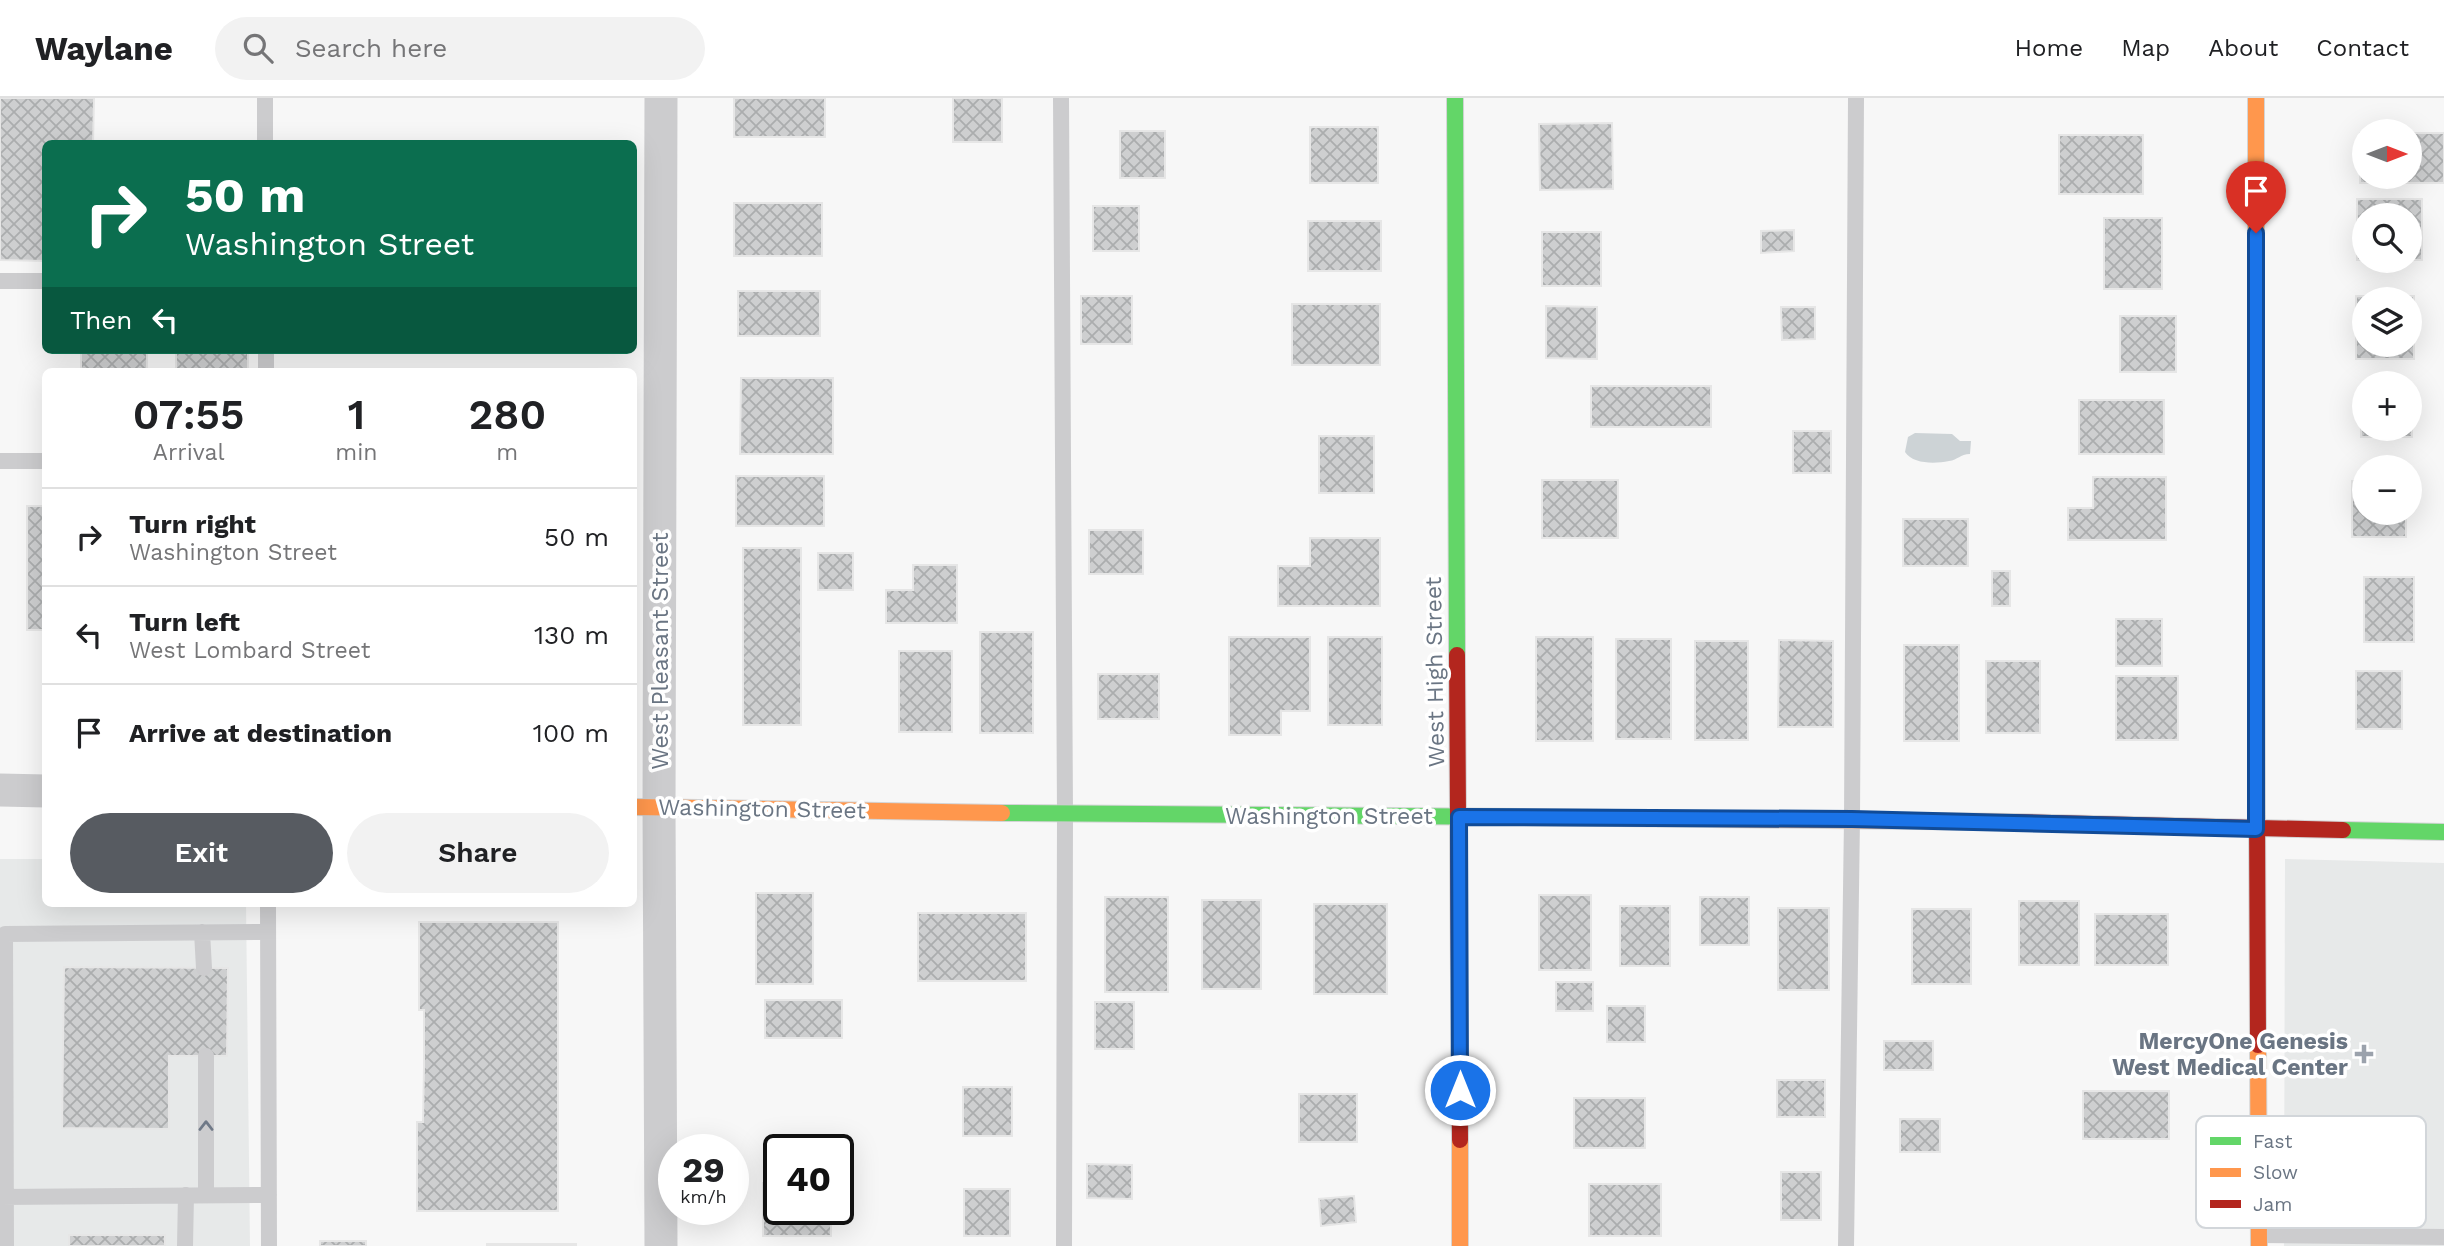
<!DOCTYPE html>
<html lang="en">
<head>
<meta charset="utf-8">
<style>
  :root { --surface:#fff; --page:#f2f2f2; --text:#202124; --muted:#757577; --line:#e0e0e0; --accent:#575b61 }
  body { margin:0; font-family:"Work Sans",sans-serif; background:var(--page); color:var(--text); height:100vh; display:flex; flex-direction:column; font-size:26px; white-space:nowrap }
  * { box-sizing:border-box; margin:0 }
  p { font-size:23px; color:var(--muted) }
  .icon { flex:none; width:38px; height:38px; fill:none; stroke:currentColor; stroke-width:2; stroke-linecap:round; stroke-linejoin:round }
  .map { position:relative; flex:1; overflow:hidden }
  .side { position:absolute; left:42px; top:270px; width:595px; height:539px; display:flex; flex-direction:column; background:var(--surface); border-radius:10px; box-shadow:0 7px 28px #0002 }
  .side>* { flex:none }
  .hud { position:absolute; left:42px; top:42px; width:595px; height:214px; border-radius:10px; box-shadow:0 7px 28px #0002; background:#0b6e4f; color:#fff; overflow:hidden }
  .needle { width:46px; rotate:90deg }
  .buttons { position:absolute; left:2352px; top:21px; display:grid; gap:14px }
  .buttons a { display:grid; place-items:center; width:70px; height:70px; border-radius:50%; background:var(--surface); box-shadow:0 7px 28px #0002; font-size:35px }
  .speed { position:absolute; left:658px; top:1036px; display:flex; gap:14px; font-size:35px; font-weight:700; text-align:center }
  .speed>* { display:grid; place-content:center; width:91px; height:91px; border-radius:50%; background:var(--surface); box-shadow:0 7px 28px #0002; line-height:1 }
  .speed small { font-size:18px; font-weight:400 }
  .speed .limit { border:4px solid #111; border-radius:10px; background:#fff; color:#111 }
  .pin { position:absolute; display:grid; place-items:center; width:60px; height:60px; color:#fff; margin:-72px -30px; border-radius:50% 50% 50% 0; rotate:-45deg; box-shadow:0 0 7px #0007 }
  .pin .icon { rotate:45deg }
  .me { position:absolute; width:77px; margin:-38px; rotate:0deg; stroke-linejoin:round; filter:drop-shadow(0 0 5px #0008) }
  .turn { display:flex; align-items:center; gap:24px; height:147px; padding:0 28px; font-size:32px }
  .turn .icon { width:91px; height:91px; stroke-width:2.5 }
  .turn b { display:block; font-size:49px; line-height:60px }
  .then { display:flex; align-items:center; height:66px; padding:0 28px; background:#0003; gap:14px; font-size:26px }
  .eta { display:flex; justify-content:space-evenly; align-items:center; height:119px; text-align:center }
  .eta b { font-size:42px; font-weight:600; line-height:49px }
  .primary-button { display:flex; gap:14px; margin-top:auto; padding:14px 28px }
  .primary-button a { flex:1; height:80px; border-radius:42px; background:var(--accent); color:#fff; font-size:28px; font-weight:600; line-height:80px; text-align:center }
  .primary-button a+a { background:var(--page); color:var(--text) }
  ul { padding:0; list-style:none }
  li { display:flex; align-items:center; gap:21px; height:98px; padding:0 28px; border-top:2px solid var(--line) }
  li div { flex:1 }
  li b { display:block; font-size:26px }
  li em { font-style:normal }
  header { display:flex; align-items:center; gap:42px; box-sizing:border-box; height:98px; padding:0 35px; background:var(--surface); border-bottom:2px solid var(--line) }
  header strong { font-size:33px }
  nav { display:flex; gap:38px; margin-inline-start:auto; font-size:24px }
  .search { width:490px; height:63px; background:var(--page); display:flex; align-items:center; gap:18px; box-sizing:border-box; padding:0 24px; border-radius:38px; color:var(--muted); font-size:26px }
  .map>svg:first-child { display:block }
</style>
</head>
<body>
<header>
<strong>Waylane</strong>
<div class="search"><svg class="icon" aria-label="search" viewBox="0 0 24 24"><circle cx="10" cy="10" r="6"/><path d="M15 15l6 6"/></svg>Search here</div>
<nav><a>Home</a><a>Map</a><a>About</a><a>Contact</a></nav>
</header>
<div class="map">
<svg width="2444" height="1148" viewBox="0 0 2444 1148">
  <defs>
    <pattern id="building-cross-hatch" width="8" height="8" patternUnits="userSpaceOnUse" patternTransform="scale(1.75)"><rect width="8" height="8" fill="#cecfd0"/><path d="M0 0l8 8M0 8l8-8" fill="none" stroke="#abadae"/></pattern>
  </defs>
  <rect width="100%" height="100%" fill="#f7f7f7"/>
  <path fill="#e7e9e9" d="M 0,761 L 45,761 L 46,805 L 246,805 L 250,1148 L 0,1148 Z
    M 2285,761 L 2444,765 L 2444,1148 L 2284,1148 Z"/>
  <path fill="#cdd3d6" d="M 1915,335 L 1952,336 L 1960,343 L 1971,343 L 1970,356 C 1960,356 1958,362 1949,363 C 1934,366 1913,366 1905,354 L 1908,339 Z"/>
  <path fill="url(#building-cross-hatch)" stroke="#e6e6e6" stroke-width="2" fill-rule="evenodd" d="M 0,0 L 94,0 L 93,46 L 46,46 L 46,163 L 0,162 Z
    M 734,0 L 825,0 L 825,39 L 734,39 Z
    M 953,0 L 1002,0 L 1002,44 L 953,44 Z
    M 1612,25 L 1613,91 L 1540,92 L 1539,26 Z
    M 1310,29 L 1378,29 L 1378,85 L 1310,85 Z
    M 1120,33 L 1165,33 L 1165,80 L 1120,80 Z
    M 2360,35 L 2364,35 L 2364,79 L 2410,79 L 2410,35 L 2444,35 L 2444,85 L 2360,85 Z
    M 2059,37 L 2143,37 L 2143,96 L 2059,96 Z
    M 2357,101 L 2422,101 L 2422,162 L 2410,162 L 2410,117 L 2364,117 L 2364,162 L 2357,162 Z
    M 734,105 L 822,105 L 822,158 L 734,158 Z
    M 1093,108 L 1139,108 L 1139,153 L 1093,153 Z
    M 2104,120 L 2162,120 L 2162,191 L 2104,191 Z
    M 1308,123 L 1381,123 L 1381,173 L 1308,173 Z
    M 1794,132 L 1794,153 L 1761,155 L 1761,133 Z
    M 1542,134 L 1601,134 L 1601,188 L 1542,188 Z
    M 738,193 L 820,193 L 820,238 L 738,238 Z
    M 1081,198 L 1132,198 L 1132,246 L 1081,246 Z
    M 2356,198 L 2414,198 L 2414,261 L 2356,261 ZM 2364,201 L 2410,201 L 2410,247 L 2364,247 Z
    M 1292,206 L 1380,206 L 1380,267 L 1292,267 Z
    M 1546,208 L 1597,209 L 1597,261 L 1546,260 Z
    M 1781,209 L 1815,209 L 1815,241 L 1782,242 Z
    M 2120,218 L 2176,218 L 2176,274 L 2120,274 Z
    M 81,252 L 147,252 L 147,273 L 81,273 Z
    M 176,252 L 248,252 L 248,273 L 176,273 Z
    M 741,280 L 833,280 L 833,356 L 740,356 Z
    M 1591,288 L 1711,288 L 1711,329 L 1591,329 Z
    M 2361,289 L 2364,289 L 2364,331 L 2410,331 L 2410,289 L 2412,289 L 2412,339 L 2361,339 Z
    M 2079,302 L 2164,302 L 2164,356 L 2079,356 Z
    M 1793,333 L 1831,333 L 1831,375 L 1793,375 Z
    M 1319,338 L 1374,338 L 1374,395 L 1319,395 Z
    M 736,378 L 824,378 L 824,428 L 736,428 Z
    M 2093,379 L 2166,379 L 2166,442 L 2068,442 L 2068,410 L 2093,410 Z
    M 1542,382 L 1618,382 L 1618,440 L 1542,440 Z
    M 2352,383 L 2364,383 L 2364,415 L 2406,415 L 2406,439 L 2352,439 Z
    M 27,408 L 46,408 L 46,532 L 27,532 Z
    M 1903,421 L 1968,421 L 1968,468 L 1903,468 Z
    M 1089,432 L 1143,432 L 1143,476 L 1089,476 Z
    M 1310,440 L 1380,440 L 1380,508 L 1278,508 L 1278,468 L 1310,468 Z
    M 743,450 L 801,450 L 801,627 L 743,627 Z
    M 818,455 L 853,455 L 853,492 L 818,492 Z
    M 913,467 L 957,467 L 957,525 L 886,525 L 886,492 L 913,492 Z
    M 1992,473 L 2010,473 L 2010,508 L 1992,508 Z
    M 2364,479 L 2414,479 L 2414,544 L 2364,544 Z
    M 2116,521 L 2162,521 L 2162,568 L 2116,568 Z
    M 980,534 L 1033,534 L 1033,635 L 980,635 Z
    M 1229,539 L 1310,539 L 1310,613 L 1281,613 L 1281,637 L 1229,637 Z
    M 1328,539 L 1382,539 L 1382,627 L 1328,627 Z
    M 1536,539 L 1593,539 L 1593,643 L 1536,643 Z
    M 1616,541 L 1671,541 L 1671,641 L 1616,641 Z
    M 1779,542 L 1833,543 L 1833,629 L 1778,629 Z
    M 1695,543 L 1748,543 L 1748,642 L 1695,642 Z
    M 1904,547 L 1959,547 L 1959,643 L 1904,643 Z
    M 899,553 L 952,553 L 952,634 L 899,634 Z
    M 1986,563 L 2040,563 L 2040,635 L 1986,635 Z
    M 2356,573 L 2402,573 L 2402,631 L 2356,631 Z
    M 1098,576 L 1159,576 L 1159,621 L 1098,621 Z
    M 2116,578 L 2178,578 L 2178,642 L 2116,642 Z
    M 756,795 L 813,795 L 813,886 L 756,886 Z
    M 1539,797 L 1591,797 L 1591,872 L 1539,872 Z
    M 1105,799 L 1168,799 L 1168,894 L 1105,894 Z
    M 1700,799 L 1749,799 L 1749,847 L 1700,847 Z
    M 1202,802 L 1261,802 L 1261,891 L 1202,891 Z
    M 2019,803 L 2079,803 L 2079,867 L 2019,867 Z
    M 1314,806 L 1387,806 L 1387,896 L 1314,896 Z
    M 1620,808 L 1670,808 L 1670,868 L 1620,868 Z
    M 1778,810 L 1829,810 L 1829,892 L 1778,892 Z
    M 1912,811 L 1971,811 L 1971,886 L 1912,886 Z
    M 918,815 L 1026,815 L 1026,883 L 918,883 Z
    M 2095,816 L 2168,816 L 2168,867 L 2095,867 Z
    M 419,824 L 558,824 L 558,1113 L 417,1113 L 417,1024 L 423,1024 L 424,969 L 424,912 L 419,912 Z
    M 64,869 L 228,870 L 227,958 L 169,958 L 169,1031 L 62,1030 Z
    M 1556,884 L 1593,884 L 1593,913 L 1556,913 Z
    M 765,902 L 842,902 L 842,940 L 765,940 Z
    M 1095,904 L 1134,904 L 1134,951 L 1095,951 Z
    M 1607,908 L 1645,908 L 1645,944 L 1607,944 Z
    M 1884,943 L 1933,943 L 1933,972 L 1884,972 Z
    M 1777,982 L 1825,982 L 1825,1019 L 1777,1019 Z
    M 963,989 L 1012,989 L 1012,1038 L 963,1038 Z
    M 2083,993 L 2169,993 L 2169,1041 L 2083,1041 Z
    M 1299,996 L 1357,996 L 1357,1044 L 1299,1044 Z
    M 1574,1000 L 1645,1000 L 1645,1050 L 1574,1050 Z
    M 1900,1021 L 1940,1021 L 1940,1054 L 1900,1054 Z
    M 1087,1066 L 1132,1067 L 1132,1101 L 1087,1100 Z
    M 1781,1074 L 1821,1074 L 1821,1122 L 1781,1122 Z
    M 763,1085 L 779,1085 L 779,1111 L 831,1111 L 831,1138 L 763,1138 Z
    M 1589,1086 L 1661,1086 L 1661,1138 L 1589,1138 Z
    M 964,1091 L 1010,1091 L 1010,1138 L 964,1138 Z
    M 1354,1098 L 1356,1124 L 1321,1128 L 1319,1101 Z
    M 69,1137 L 165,1137 L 165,1148 L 69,1148 Z
    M 320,1143 L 366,1143 L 366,1148 L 320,1148 Z
    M 487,1146 L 576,1146 L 576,1148 L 487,1148 Z"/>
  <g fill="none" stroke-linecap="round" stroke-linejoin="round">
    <defs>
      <path id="fast" d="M 1455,0 L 1457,557
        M 1002,715 L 1522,719
        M 2343,732 L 2444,734"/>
      <path id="slow" d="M 2256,0 L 2256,476
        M 634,709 L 1002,715
        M 1522,719 L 2011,724
        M 2258,947 L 2259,1148
        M 1460,1042 L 1460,1148"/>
      <path id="jam" d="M 2256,476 L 2258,947
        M 1457,557 L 1460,1042
        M 2011,724 L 2343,732"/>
    </defs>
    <use href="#fast" stroke="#d3d4d5" stroke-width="18"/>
    <use href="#slow" stroke="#d3d4d5" stroke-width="18"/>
    <use href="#jam" stroke="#d3d4d5" stroke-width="18"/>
    <path stroke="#ccccce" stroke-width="16" d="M 265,0 L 265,46
      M 1061,0 L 1065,716 L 1064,1148
      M 0,183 L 46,183
      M 266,252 L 266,273
      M 0,363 L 46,363
      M 268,805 L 269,1148
      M 202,834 L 204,870
      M 206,958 L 206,1096
      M 0,1099 L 269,1097
      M 2259,1137 L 2444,1139
      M 6,1148 L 5,836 L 268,834
      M 185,1148 L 186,1097
      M 1846,1148 L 1852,721 L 1856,0"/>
    <path stroke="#ccccce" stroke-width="33" d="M 661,0 L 659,710 L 661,1148
      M 0,692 L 46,693"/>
    <use href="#fast" stroke="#63d668" stroke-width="16"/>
    <use href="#slow" stroke="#ff974d" stroke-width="16"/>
    <use href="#jam" stroke="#b3261e" stroke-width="16"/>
  </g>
  <defs><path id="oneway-chevron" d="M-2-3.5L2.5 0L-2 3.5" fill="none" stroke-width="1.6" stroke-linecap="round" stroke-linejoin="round" transform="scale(1.75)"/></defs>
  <use stroke="#6f7987" href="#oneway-chevron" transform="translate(206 1028) rotate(-90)"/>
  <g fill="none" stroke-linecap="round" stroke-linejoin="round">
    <defs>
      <path id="route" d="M 1460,992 L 1459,719 L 1852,721 L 2256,731 L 2256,135"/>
    </defs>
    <use href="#route" stroke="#114b97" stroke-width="18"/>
    <use href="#route" stroke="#1a73e8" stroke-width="12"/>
  </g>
  <path fill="#9ba2ac" stroke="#fff" stroke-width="2.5" d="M2360.5 945.5h7v7h7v7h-7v7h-7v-7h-7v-7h7z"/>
  <g text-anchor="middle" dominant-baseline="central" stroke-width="7" stroke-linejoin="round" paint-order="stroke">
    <g font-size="23" fill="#6a7583" stroke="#fff">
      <text transform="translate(660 553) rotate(-90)">West Pleasant Street</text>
      <text transform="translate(1435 574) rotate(-91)">West High Street</text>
      <text transform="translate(762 711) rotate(1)">Washington Street</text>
      <text x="1329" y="718">Washington Street</text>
    </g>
    <g font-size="23" font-weight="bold" fill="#6a7583" stroke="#fff" text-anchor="end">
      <text x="2348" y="943">MercyOne Genesis<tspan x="2348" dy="26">West Medical Center</tspan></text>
    </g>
  </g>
  <rect x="2196" y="1018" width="230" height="112" rx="10" fill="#fff" stroke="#d2d6da" stroke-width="2"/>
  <rect x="2210" y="1039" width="31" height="8" fill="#63d668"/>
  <rect x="2210" y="1070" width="31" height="9" fill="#ff974d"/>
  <rect x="2210" y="1102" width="31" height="8" fill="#b3261e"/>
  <g font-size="19" fill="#6a7583">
    <text x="2253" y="1050">Fast</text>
    <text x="2253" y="1081">Slow</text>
    <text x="2253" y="1113">Jam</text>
  </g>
</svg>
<div class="buttons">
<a><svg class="needle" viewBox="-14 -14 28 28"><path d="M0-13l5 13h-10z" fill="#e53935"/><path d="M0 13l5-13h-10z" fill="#757577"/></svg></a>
<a><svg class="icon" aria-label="search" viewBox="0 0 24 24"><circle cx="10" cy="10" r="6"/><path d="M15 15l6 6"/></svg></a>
<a><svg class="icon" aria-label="layers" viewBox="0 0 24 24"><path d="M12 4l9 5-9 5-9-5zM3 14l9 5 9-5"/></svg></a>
<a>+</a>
<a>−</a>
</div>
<div class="speed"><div>29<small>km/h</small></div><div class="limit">40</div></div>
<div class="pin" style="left:2256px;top:135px;background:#d93025"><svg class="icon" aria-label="arrive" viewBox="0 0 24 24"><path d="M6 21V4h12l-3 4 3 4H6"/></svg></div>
<svg class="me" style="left:1460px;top:992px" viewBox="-20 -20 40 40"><circle r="17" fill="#1a73e8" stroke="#fff" stroke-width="3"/><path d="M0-11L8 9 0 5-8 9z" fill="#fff"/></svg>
<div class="hud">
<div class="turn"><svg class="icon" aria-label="right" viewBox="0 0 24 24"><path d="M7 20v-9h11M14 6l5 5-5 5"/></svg><div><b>50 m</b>Washington Street</div></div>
<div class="then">Then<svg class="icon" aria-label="left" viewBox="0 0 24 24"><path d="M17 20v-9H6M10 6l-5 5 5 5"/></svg></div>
</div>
<section class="side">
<div class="eta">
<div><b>07:55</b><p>Arrival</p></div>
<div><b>1</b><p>min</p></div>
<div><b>280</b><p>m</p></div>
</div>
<ul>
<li><svg class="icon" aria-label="right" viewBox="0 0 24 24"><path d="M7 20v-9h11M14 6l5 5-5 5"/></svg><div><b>Turn right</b><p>Washington Street</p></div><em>50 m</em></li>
<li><svg class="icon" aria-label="left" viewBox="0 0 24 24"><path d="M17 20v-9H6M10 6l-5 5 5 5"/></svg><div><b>Turn left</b><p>West Lombard Street</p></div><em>130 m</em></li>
<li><svg class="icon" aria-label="arrive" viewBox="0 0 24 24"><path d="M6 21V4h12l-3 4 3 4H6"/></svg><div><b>Arrive at destination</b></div><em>100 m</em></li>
</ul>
<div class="primary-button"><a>Exit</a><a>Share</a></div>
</section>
</div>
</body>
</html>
